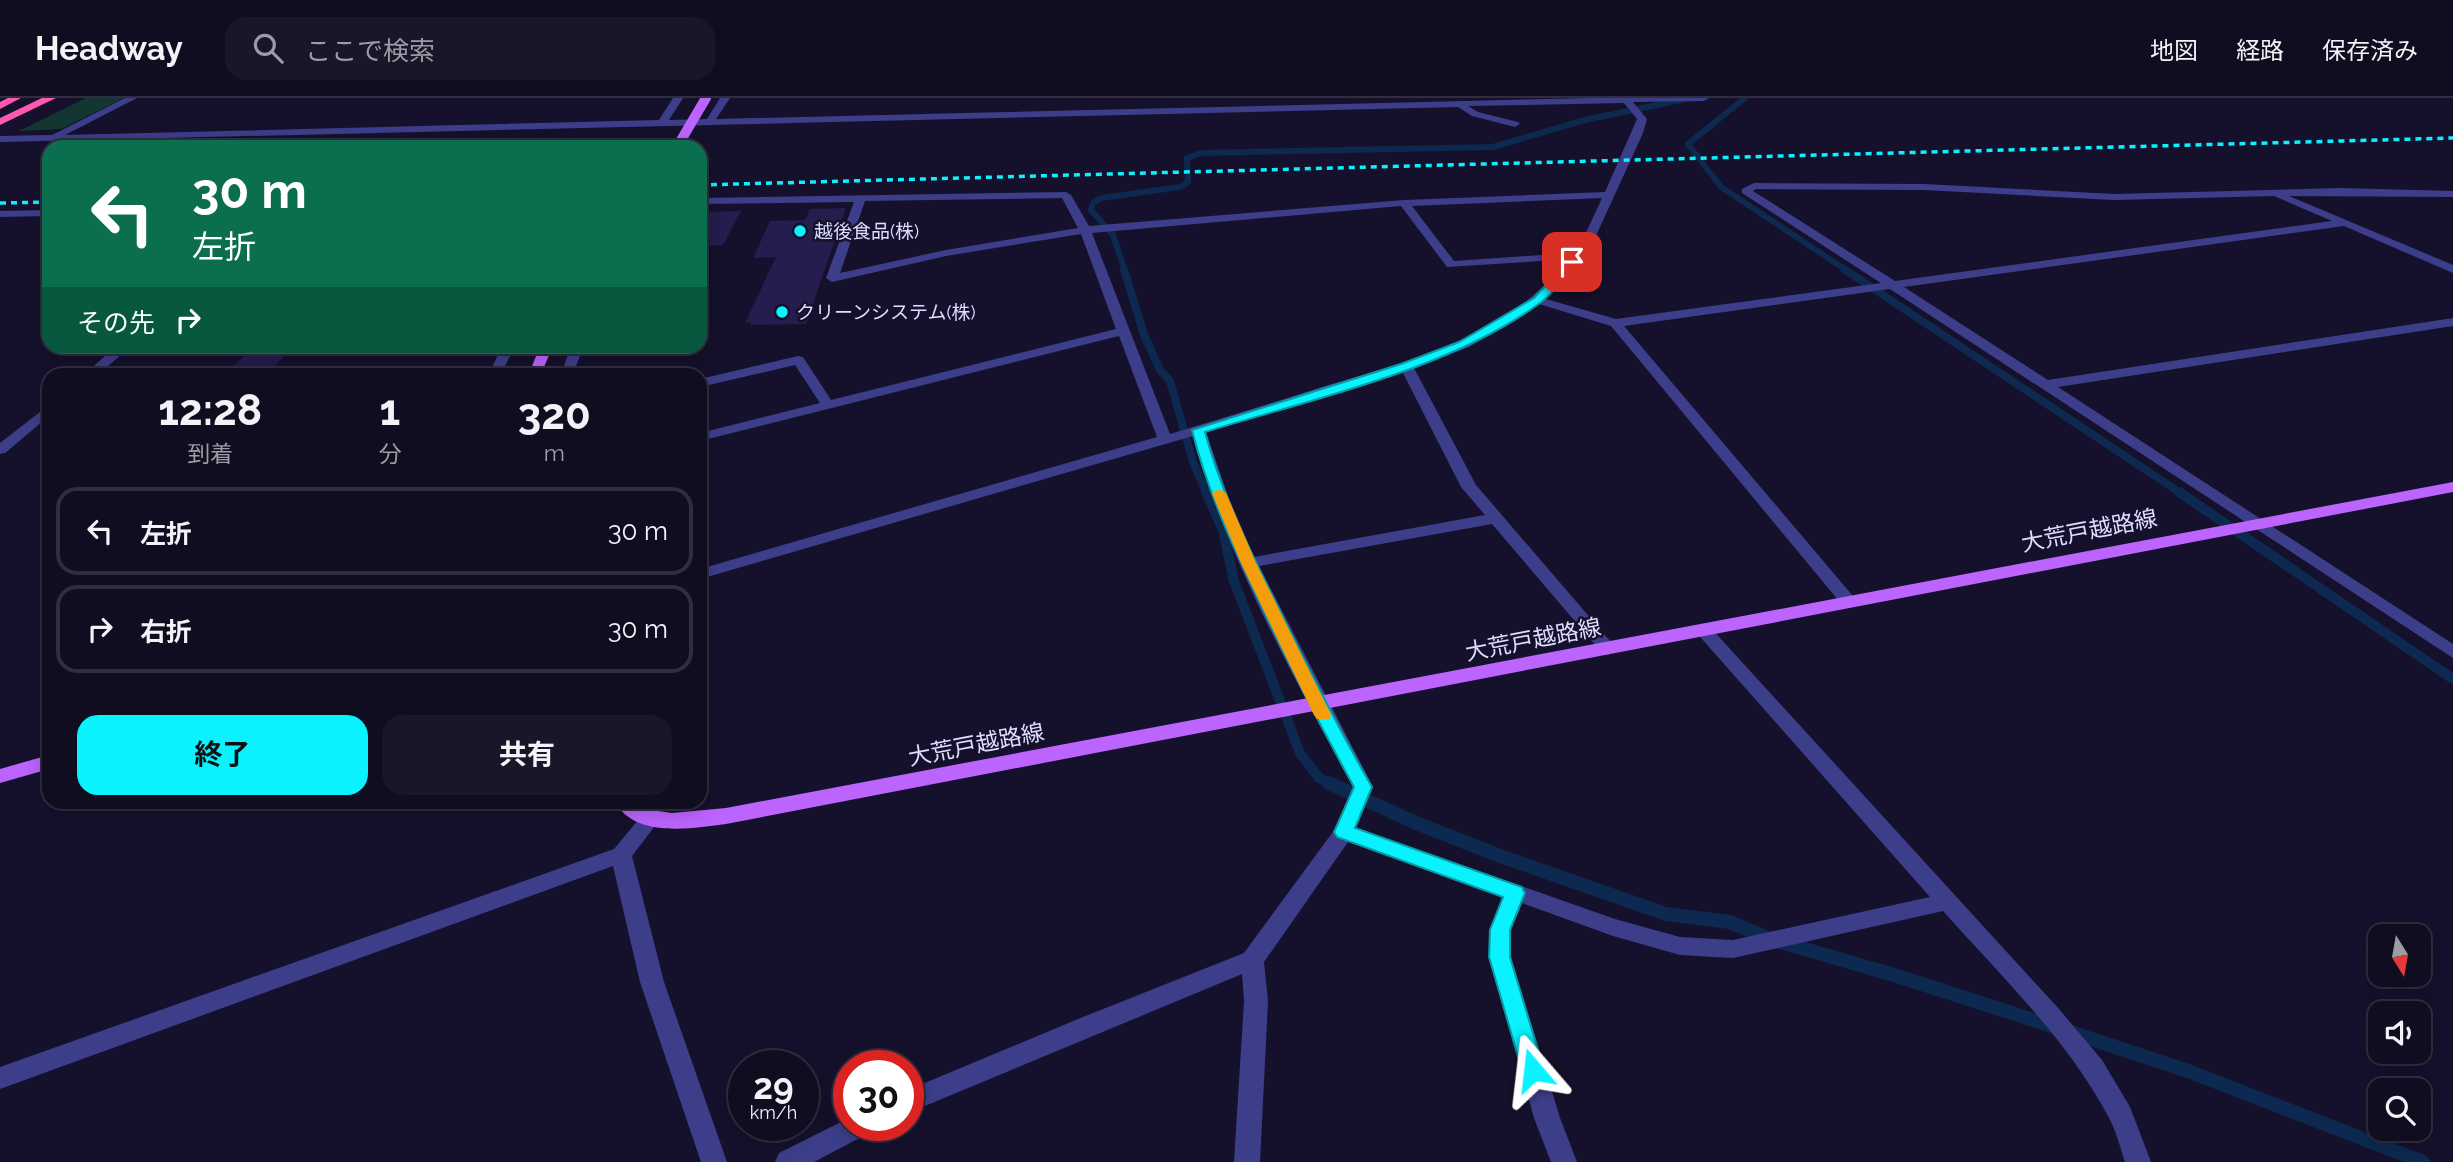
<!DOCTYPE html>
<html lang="ja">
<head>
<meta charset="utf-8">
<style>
  :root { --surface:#100d21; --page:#19162a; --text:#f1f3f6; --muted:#9c9ca5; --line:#302d3f; --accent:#09f2fe }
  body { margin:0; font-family:Raleway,"Noto Sans JP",sans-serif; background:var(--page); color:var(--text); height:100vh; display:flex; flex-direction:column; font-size:26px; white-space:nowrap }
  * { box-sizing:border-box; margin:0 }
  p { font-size:23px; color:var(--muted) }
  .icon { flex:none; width:38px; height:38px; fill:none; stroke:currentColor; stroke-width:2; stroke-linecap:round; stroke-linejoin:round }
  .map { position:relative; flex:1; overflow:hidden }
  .sheet { position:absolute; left:42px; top:270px; width:665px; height:441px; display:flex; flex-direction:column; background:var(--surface); border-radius:21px; box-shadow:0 4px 18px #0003,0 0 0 2px var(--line) }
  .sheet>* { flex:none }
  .hud { position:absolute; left:42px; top:42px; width:665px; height:214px; border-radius:21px; box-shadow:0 4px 18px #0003,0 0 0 2px var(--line); background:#0b6e4f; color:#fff; overflow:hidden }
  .needle { width:46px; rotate:169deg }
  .fabs { position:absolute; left:2368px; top:826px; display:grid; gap:14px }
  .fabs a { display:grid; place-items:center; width:63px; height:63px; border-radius:14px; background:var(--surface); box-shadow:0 4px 18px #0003,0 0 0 2px var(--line); font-size:35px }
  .speed { position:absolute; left:728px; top:952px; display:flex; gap:14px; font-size:35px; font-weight:700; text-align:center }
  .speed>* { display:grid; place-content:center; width:91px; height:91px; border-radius:50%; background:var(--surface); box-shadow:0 4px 18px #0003,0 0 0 2px var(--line); line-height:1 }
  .speed small { font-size:18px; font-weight:400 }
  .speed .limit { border:10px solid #d22; background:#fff; color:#111 }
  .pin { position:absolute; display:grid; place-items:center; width:60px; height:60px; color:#fff; margin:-30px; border-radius:14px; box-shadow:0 4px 10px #0006 }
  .me { position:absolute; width:77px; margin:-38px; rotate:343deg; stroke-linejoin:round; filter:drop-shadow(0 0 5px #0008) }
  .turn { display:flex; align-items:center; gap:24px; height:147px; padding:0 35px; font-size:32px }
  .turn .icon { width:91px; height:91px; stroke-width:2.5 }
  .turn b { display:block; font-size:49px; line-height:60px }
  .then { display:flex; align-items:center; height:66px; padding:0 35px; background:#0003; gap:14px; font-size:26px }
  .eta { display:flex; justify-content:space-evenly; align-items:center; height:119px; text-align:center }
  .eta b { font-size:42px; font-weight:700; line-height:49px }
  .action { display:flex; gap:14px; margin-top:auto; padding:14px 35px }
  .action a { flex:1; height:80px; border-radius:21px; background:var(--accent); color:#111; font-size:28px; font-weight:700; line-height:80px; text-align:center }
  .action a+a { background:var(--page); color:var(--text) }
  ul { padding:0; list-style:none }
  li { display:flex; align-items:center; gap:21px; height:88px; margin:0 14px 10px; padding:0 21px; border:4px solid var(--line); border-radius:21px }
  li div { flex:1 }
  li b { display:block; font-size:26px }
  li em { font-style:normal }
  header { display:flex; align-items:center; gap:42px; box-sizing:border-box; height:98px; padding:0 35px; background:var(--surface); border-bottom:2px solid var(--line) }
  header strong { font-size:33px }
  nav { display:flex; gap:38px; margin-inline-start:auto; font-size:24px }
  .search { width:490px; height:63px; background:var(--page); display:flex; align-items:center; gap:18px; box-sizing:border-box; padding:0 24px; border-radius:21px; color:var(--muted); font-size:26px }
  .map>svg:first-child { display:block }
</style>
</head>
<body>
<header>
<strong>Headway</strong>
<div class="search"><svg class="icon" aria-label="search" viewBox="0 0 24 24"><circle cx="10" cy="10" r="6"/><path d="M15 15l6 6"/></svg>ここで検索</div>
<nav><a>地図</a><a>経路</a><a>保存済み</a></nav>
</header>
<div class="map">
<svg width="2453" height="1064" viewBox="0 0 2453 1064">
  <rect width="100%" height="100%" fill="#15112c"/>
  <path fill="#143633" d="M 86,0 L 124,0 L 61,31 L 19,33 Z"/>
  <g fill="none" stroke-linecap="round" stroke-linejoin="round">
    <path stroke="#0d294f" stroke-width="6" d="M 1745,0 L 1688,46 L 1721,89 L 1846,172
      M 1125,172 L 1113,137 L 1091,112 L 1093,105 L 1101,100 L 1180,89 L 1188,84 L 1187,60 L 1201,55 L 1493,49 L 1585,22 L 1690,0"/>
    <path stroke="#0d294f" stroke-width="8" d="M 1124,171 L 1144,237 L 1160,272 L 1170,283 L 1193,364 L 1207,396
      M 1844,171 L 2182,396"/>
    <path stroke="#0d294f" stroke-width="10" d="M 1206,394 L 1223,432 L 1234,483 L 1300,655 L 1319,680 L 1333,686
      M 2179,394 L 2453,581"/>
    <path stroke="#0d294f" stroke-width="14" d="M 1329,685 L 1416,725 L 1500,758 L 1666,816 L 1730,824 L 1767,840 L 1894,877 L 2055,929
      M 2070,934 L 2188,973 L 2423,1064"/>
  </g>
  <path fill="#241d4d" d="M 846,110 L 806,226 L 750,227 L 751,224 L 745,225 L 776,159 L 753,160 L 770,123 L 805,122 L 810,111 Z
    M 741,113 L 723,147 L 700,148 L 700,114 Z
    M 255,248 L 294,248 L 267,276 L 225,276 Z"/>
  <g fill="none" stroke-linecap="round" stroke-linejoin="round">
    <path fill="#3d3e8a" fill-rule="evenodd" d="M 125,0 L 137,0 L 65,37 L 659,22 L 673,0 L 683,0 L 669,22 L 707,21 L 720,0 L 730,0 L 716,21 L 1591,0 L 1709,0 L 1704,3 L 1633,4 L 1647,21 L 1643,35 L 1595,140 L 1546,201 L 1616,221 L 1881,185 L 1742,95 L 1742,91 L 1754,85 L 1924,86 L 2114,96 L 2341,90 L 2453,93 L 2453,99 L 2289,98 L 2453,167 L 2453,175 L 2344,128 L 1904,189 L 2048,282 L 2453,220 L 2453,228 L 2058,289 L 2453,546 L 2453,560 L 1890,191 L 1624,228 L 1858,504 L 1849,509 L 1843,508 L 1611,228 L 1539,206 L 1469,249 L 1414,270 L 1476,387 L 1617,551 L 1608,557 L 1602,555 L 1492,426 L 1259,468 L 1373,689 L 1356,730 L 1615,821 L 1680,839 L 1733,842 L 1930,799 L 1694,532 L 1703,526 L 1709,528 L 2059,911 L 2102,962 L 2130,1009 L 2151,1064 L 2125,1064 C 2120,1049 2116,1032 2108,1018 C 2067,941 2001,878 1943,813 L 1733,860 L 1680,857 L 1613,838 L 1522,805 L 1511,832 L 1511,859 L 1560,1020 L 1577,1064 L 1551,1064 L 1534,1020 L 1489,859 L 1489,832 L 1503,799 L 1348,744 L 1264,864 L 1268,903 L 1260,1064 L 1234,1064 L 1244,903 L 1242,876 L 908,1015 L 908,992 L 1078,921 L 1244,855 L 1335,731 L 1353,689 C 1294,580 1226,458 1193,338 L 700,481 L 700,471 L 1157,339 L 1119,238 L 700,343 L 700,335 L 820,305 L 795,267 L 700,289 L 700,281 L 798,258 L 803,259 L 831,302 L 1116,231 L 1081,136 L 946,158 L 832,184 L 826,180 L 854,104 L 700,106 L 700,100 L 1066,94 L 1071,97 L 1089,128 L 1404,102 L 1605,94 L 1637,21 L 1624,5 L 1468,8 L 1478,14 L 1518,24 L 1520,26 L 1515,29 L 1472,18 L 1458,9 L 0,44 L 0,38 L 52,37 ZM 1756,91 L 1924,92 L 2114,102 L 2274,98 L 2332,123 L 1895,183 L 1753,93 ZM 1062,100 L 1078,130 L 946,152 L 840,175 L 865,103 ZM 1602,100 L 1584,139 L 1568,160 L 1541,157 L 1454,163 L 1412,108 ZM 1401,108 L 1447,169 L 1541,163 L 1563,166 C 1507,239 1403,265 1319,290 C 1269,306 1220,321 1170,336 L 1092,135 ZM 1402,273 L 1461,389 L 1485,417 L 1254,459 L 1228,398 L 1206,334 Z
      M 49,112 L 49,118 L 0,119 L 0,113 Z
      M 116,248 L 131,248 L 99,276 L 85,276 Z
      M 502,248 L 515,248 L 501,276 L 489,276 Z
      M 571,248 L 584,248 L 573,276 L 561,276 Z
      M 49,307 L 49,318 L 5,355 L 0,356 L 0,345 Z
      M 651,712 L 658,715 L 661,720 L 632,758 L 664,884 L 727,1064 L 701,1064 L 640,884 L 613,768 L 0,991 L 0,969 L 614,751 L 644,715 Z
      M 849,1020 L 849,1027 L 873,1027 L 869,1035 L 814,1064 L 775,1064 L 779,1055 Z"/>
    <path fill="#bc64fe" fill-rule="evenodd" d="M 540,248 L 553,248 L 541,276 L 529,276 Z
      M 2453,384 L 2453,394 L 726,726 C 692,730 636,741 615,704 L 637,704 L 651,712 L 672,715 L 726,710 Z
      M 49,657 L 49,671 L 0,685 L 0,671 Z"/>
    <path fill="#fe58b0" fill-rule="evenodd" d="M 8,0 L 21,0 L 0,11 L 0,4 Z
      M 42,0 L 56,0 L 0,27 L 0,20 Z"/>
    <path stroke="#09f2fe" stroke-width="3.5" stroke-dasharray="6 5" stroke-linecap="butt" d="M 700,87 L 2453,40
      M 0,105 L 49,104"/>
    <path stroke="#bc64fe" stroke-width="10" d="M 677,49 L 706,0"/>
  </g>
  <path fill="#09f2fe" stroke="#069da5" stroke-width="2" d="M 1572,160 L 1578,164 L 1576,166 C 1565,179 1553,195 1540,205 C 1449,272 1312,301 1205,334 C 1221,393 1248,449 1275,503 C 1306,566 1337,628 1372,689 L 1355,730 L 1522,789 L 1525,795 L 1510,832 L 1510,859 L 1544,972 L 1541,979 L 1533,982 L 1525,979 L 1522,972 L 1489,859 L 1490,832 L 1503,799 L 1337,739 L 1334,734 L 1354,689 C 1321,629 1290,569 1261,507 C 1234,450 1207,393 1192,332 L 1401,266 L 1459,244 L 1534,200 Z"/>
  <path fill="#f59e0b" d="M 1219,391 L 1226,395 L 1256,465 L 1331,617 L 1329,621 L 1317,621 L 1314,617 L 1241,465 L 1212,395 Z"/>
  <g fill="#09f2fe" stroke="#15112c" stroke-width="2.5">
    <circle cx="800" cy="133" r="7"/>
    <circle cx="782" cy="214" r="7"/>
  </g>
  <g text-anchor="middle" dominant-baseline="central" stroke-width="5" stroke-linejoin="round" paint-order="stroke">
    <g font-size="19" fill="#dedcff" stroke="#15112c" text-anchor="start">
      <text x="814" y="133">越後食品(株)</text>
      <text x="796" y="214">クリーンシステム(株)</text>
    </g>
    <g font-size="23" fill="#dedcff" stroke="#15112c">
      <text transform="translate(2089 432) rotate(-11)">大荒戸越路線</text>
      <text transform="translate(1533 541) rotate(-11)">大荒戸越路線</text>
      <text transform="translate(976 646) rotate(-11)">大荒戸越路線</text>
    </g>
  </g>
</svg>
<div class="fabs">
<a><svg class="needle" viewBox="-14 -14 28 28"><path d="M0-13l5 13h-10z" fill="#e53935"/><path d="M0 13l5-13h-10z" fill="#9c9ca5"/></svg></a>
<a><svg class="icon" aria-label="sound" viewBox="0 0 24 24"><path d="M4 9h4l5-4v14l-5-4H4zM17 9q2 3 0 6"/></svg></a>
<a><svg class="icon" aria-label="search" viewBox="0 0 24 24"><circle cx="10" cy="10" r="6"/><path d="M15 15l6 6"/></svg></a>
</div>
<div class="speed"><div>29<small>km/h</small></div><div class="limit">30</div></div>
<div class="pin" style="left:1572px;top:164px;background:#d93025"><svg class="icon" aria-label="arrive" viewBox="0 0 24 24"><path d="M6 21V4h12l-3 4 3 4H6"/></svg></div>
<svg class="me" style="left:1533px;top:972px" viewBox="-20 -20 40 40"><path d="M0-17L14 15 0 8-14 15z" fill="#09f2fe" stroke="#fff" stroke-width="4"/></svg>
<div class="hud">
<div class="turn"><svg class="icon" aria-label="left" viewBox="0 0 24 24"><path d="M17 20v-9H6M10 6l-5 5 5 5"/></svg><div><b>30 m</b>左折</div></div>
<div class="then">その先<svg class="icon" aria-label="right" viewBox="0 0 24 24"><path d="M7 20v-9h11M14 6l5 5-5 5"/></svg></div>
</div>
<section class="sheet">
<div class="eta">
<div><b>12:28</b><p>到着</p></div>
<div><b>1</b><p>分</p></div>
<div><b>320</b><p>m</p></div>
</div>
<ul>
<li><svg class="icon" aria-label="left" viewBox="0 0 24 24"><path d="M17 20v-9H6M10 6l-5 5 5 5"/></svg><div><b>左折</b></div><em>30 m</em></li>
<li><svg class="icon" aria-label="right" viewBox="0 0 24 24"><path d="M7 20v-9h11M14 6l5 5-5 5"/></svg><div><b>右折</b></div><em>30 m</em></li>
</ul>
<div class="action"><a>終了</a><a>共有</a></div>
</section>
</div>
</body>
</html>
